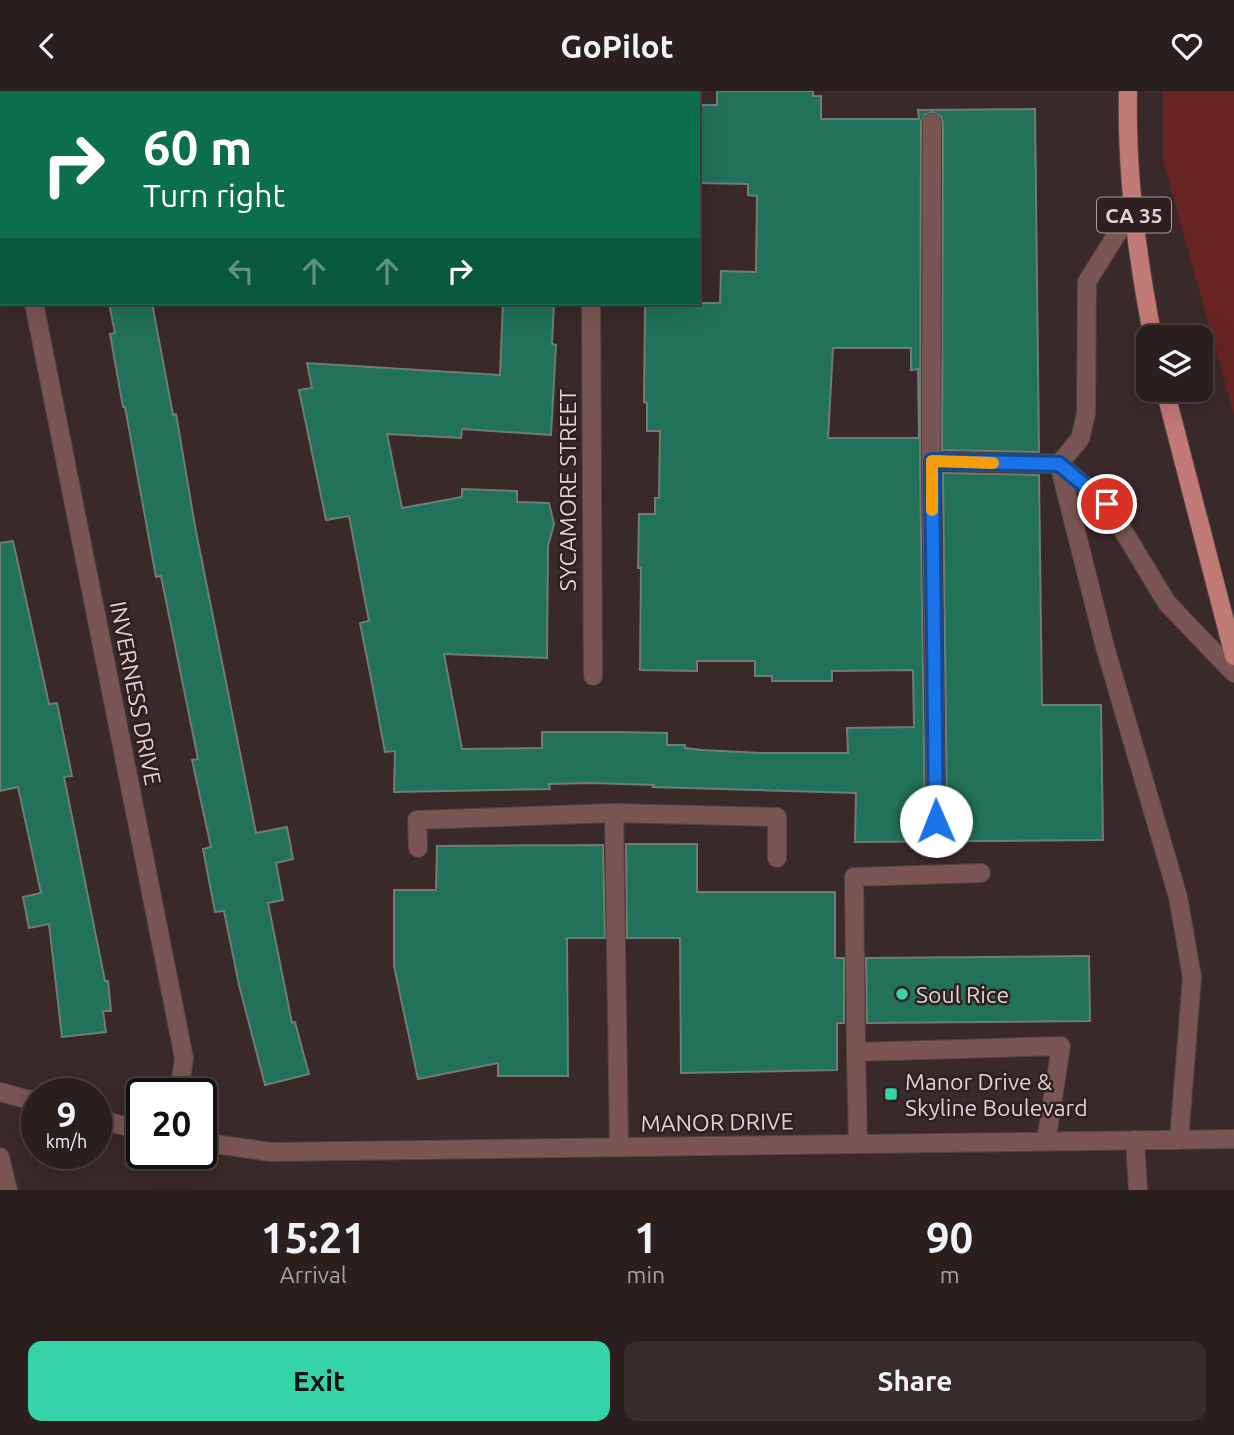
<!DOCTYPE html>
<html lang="en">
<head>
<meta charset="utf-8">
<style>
  :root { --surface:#2b1f1e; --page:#372c2b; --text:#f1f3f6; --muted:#a6a2a4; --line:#473d3c; --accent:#34d4a8 }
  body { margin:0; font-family:Ubuntu,sans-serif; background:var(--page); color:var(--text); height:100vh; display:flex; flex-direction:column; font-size:26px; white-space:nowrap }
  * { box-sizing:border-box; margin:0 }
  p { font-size:23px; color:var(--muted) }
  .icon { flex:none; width:38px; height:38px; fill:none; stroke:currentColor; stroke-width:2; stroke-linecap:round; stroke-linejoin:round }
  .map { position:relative; height:1099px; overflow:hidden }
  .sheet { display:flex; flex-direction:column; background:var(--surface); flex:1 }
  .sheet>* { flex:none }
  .banner { position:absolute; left:0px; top:0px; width:700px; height:214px; box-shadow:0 7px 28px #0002,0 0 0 2px var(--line); background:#0b6e4f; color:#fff; overflow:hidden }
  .buttons { position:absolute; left:1136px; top:234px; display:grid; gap:14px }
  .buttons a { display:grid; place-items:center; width:77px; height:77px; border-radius:14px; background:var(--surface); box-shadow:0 7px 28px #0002,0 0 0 2px var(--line); font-size:35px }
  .speed { position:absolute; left:21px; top:987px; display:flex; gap:14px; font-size:35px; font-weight:700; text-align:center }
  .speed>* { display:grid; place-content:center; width:91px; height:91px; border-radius:50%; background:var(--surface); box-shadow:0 7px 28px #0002,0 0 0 2px var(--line); line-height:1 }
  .speed small { font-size:18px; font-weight:400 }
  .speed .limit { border:4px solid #111; border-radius:10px; background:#fff; color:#111 }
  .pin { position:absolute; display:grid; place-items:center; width:60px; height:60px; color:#fff; margin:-30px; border:4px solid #fff; border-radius:50%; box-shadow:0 2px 7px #0007 }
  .me { position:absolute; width:77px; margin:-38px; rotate:359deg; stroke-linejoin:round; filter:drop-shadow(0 0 5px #0008) }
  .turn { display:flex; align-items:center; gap:24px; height:147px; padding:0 28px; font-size:32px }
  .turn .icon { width:91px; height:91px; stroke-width:2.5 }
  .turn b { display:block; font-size:49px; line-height:60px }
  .lanes { display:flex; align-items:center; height:66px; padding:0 28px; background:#0003; justify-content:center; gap:35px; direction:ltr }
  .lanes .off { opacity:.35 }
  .eta { display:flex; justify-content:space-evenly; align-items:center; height:119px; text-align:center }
  .eta b { font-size:42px; font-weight:700; line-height:49px }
  .primary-button { display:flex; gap:14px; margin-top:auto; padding:14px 28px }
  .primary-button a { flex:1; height:80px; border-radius:14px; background:var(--accent); color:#111; font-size:28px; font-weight:700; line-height:80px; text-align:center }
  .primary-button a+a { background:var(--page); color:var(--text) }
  header { display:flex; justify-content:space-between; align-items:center; height:91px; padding:0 28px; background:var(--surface); font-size:32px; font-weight:700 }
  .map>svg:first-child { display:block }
</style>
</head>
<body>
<header><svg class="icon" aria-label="back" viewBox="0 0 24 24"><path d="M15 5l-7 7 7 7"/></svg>GoPilot<svg class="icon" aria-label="heart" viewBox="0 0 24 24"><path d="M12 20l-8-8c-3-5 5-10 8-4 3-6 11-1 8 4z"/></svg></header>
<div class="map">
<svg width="1234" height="1099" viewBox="0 0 1234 1099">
  <rect width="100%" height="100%" fill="#392928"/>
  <path fill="#682323" d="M 1163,0 L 1234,0 L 1234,324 L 1163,69 Z"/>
  <path fill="#227159" stroke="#6c7e76" stroke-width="2" fill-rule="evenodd" d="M 717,0 L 813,0 L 813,5 L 821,5 L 821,28 L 919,28 L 918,19 L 1035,18 L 1039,361 L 942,359 L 943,32 L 941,26 L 933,21 L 926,23 L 921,31 L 920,370 L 925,730 L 930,740 L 937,741 L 946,736 L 947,730 L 943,382 L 1039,384 L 1042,614 L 1101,614 L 1103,749 L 855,751 L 856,702 L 653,696 L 654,694 L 591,692 L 549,693 L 550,698 L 394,701 L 395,660 L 385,661 L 372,592 L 360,532 L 369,530 L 349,425 L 326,429 L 299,299 L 312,297 L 307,272 L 500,284 L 503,212 L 554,212 L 552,253 L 556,254 L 551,344 L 462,338 L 461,347 L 387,343 L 402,417 L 462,406 L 462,398 L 517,400 L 517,411 L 549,412 L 554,433 L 548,455 L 547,567 L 444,563 L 462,658 L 542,657 L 542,641 L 617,641 L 667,642 L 667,654 L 685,654 L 685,657 L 702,659 L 761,662 L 848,662 L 847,637 L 914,636 L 913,579 L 832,580 L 832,590 L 772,590 L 772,585 L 755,585 L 755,570 L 697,570 L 697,580 L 640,579 L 641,477 L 638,477 L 639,423 L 655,423 L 655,407 L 659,407 L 660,340 L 647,340 L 647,312 L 644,311 L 645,212 L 720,212 L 721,180 L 756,181 L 757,105 L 748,104 L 748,93 L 698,92 L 698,14 L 717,14 ZM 833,257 L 911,257 L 911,279 L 918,278 L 919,347 L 828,347 Z
    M 109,212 L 152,212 L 173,324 L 176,323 L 195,435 L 256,742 L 287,736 L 293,768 L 276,772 L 283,809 L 268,812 L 292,932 L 295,931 L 309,983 L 265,994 L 239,894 L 224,820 L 215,821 L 203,758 L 211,756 L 192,669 L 198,668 L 161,485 L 156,486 L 125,316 L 123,316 L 110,243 L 115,242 Z
    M 13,450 L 49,613 L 57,612 L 72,685 L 64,686 L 105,890 L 108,890 L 111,920 L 103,920 L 106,941 L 62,946 L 49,833 L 29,837 L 23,806 L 41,802 L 18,696 L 0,700 L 0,452 Z
    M 626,753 L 697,753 L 697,801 L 835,801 L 835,867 L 844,867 L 844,932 L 837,932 L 837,979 L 681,982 L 680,847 L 627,847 Z
    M 603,754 L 605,847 L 567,847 L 568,985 L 498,985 L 498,972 L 418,988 L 394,875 L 394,799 L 436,799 L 437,755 Z
    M 1089,865 L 1090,930 L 867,932 L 866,867 Z"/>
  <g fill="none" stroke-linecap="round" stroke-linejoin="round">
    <defs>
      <path id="minor" d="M 588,0 L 588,2
        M 932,32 L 931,370 L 1059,373 L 1107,413 L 1167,512 L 1234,582
        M 0,40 L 2,49
        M 34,212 L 184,967 L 179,1003
        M 591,212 L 593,585
        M 931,370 L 936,730
        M 1059,373 L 1105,556 L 1178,806 L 1192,886 L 1179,1049
        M 1059,373 L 1080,348 L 1086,323 L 1087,191 L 1133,117
        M 418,757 L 417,729 L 614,722
        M 856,961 L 854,786 L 981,782
        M 0,1001 L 37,1011
        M 96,1027 L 142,1040
        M 1135,1049 L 1138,1099
        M 201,1051 L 271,1061 L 1234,1048
        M 858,1053 L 856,961 L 1061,955 L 1046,1051
        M 619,1056 L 614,722 L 777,726 L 777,767
        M 0,1066 L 8,1099"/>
      <path id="major" d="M 1128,0 C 1126,83 1137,166 1153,247
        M 1165,299 L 1234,565"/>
    </defs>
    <use href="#minor" stroke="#544443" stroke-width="20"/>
    <use href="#major" stroke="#544443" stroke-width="20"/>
    <use href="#minor" stroke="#795553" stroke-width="18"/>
    <use href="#major" stroke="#c27a76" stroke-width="18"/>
  </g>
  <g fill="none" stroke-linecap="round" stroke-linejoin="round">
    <defs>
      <path id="route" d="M 936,730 L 932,370 L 1059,373 L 1107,413"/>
    </defs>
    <use href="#route" stroke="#114b97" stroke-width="18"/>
    <use href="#route" stroke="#1a73e8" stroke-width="12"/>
    <path stroke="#f59e0b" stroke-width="12" d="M 932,419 L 932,370 L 993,372"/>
  </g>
  <g fill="#34d4a8" stroke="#2f201f" stroke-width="2.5">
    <circle cx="902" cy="903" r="7"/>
    <rect x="884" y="996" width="14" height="14" rx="3.5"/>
  </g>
  <g text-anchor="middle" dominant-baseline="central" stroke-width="5" stroke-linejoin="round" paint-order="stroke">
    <rect fill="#2f201f" stroke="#aa9e9d" stroke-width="2" x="1097" y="106.5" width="74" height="35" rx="5"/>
    <g font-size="21" font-weight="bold" fill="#dfd4d3">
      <text x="1134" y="124">CA 35</text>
    </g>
    <g font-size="23" fill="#dfd4d3" stroke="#2f201f">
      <text transform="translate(567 399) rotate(-90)">SYCAMORE STREET</text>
      <text transform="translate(136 602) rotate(79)">INVERNESS DRIVE</text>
      <text transform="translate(717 1031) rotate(-1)">MANOR DRIVE</text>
    </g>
    <g font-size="23" fill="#dfd4d3" stroke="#2f201f" text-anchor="start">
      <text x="916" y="903">Soul Rice</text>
      <text x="905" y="990">Manor Drive &amp;<tspan x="905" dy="26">Skyline Boulevard</tspan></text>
    </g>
  </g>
</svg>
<div class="buttons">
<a><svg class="icon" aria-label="layers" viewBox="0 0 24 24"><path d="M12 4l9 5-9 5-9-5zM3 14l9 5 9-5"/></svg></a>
</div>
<div class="speed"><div>9<small>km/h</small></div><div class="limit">20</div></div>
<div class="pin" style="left:1107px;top:413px;background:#d93025"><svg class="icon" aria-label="arrive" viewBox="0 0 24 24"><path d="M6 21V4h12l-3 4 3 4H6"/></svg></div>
<svg class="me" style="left:936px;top:730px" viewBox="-20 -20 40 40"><circle r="19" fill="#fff"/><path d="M0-13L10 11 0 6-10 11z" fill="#1a73e8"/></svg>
<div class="banner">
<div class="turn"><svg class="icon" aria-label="right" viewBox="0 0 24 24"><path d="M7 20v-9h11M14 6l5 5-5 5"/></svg><div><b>60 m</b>Turn right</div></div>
<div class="lanes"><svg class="icon off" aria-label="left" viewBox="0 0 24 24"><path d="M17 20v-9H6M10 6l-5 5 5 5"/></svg><svg class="icon off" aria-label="ahead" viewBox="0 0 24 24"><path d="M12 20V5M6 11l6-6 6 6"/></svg><svg class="icon off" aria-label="ahead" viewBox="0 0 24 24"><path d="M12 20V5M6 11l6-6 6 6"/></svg><svg class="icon" aria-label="right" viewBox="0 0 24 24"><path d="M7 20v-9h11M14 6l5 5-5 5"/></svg></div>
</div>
</div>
<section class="sheet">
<div class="eta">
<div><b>15:21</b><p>Arrival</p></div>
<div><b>1</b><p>min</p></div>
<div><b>90</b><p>m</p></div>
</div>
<div class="primary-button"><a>Exit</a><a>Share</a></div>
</section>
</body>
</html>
